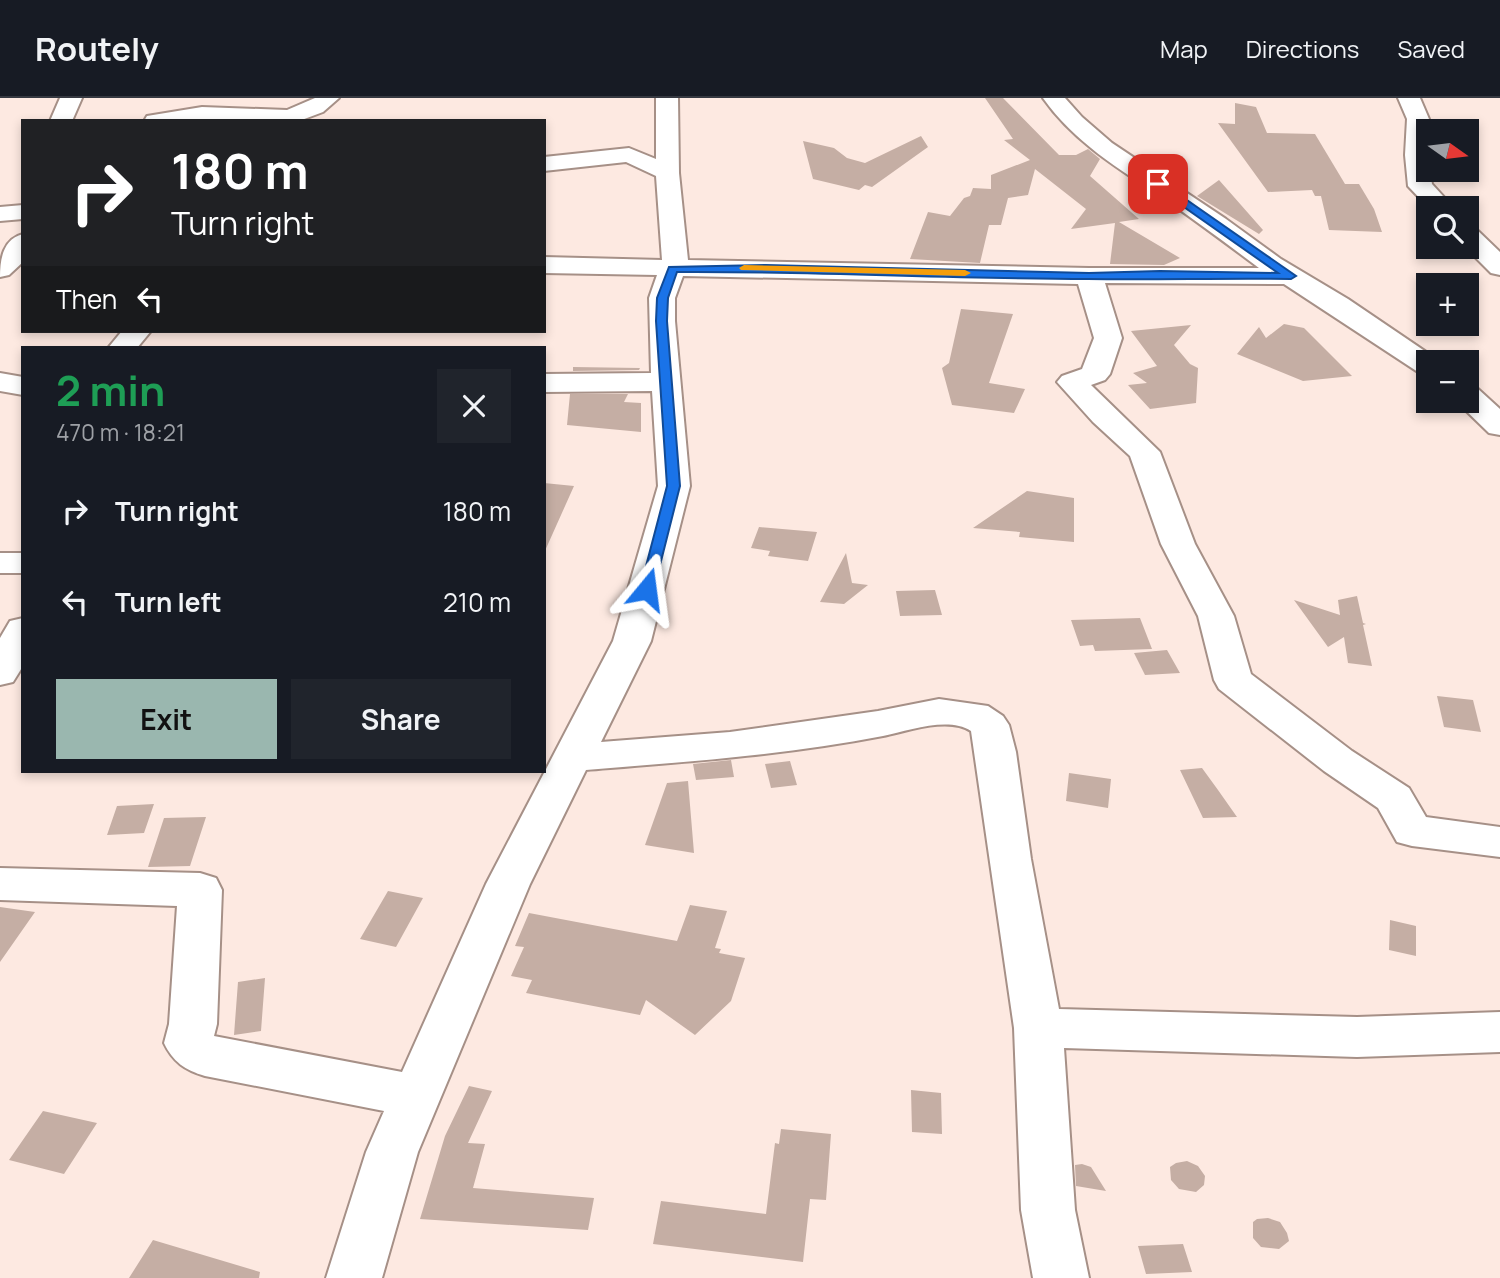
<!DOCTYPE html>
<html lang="en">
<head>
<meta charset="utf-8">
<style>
  :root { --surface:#171b24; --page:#20242c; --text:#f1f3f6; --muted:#9ea1a6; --line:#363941; --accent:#9ab7af }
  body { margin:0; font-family:Manrope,sans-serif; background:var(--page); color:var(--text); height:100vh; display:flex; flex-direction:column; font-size:26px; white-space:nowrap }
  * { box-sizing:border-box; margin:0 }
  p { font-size:23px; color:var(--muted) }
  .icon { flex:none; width:38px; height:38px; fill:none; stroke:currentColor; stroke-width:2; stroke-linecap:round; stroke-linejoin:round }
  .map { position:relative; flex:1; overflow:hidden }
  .side { position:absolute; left:21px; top:248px; width:525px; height:427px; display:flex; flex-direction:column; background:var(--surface); border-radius:0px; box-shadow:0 4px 10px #0003 }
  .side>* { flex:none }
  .banner { position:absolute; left:21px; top:21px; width:525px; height:214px; border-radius:0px; box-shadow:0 4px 10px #0003; background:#202124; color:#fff; overflow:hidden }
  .needle { width:46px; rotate:104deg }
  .buttons { position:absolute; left:1416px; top:21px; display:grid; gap:14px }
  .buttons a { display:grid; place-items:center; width:63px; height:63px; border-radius:0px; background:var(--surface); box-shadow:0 4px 10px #0003; font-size:35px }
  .pin { position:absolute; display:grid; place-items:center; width:60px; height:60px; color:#fff; margin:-30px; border-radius:14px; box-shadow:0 4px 10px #0006 }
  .me { position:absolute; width:77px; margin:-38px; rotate:16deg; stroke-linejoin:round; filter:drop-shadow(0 0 5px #0008) }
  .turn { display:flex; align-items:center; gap:24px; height:147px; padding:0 35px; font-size:32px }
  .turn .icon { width:91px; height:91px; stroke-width:2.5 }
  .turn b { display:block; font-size:49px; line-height:60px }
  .then { display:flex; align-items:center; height:66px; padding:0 35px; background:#0003; gap:14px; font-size:26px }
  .round { display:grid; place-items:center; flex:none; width:74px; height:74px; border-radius:0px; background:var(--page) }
  .headline { display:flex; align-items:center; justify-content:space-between; height:119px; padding:0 35px }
  h1 { font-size:42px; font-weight:700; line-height:52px; color:#1e9e55 }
  .primary-button { display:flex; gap:14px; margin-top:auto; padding:14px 35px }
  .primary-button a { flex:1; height:80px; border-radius:0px; background:var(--accent); color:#111; font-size:28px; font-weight:700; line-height:80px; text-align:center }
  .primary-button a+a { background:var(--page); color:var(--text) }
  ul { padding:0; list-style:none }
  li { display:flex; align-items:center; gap:21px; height:91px; padding:0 35px }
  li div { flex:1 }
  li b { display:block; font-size:26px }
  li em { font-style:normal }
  header { display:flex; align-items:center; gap:42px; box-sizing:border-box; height:98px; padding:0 35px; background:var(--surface); border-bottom:2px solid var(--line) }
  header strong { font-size:33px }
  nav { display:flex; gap:38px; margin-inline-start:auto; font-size:24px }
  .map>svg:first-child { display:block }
</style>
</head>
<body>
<header>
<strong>Routely</strong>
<nav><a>Map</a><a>Directions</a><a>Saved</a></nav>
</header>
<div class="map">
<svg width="1500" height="1180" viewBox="0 0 1500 1180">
  <rect width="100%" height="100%" fill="#fde9e1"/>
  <path fill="#c5aea4" d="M 985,0 L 1003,0 L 1059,57 L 1076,57 L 1088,51 L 1100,61 L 1090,78 L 1139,121 L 1119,124 L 1180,160 L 1164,167 L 1110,166 L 1115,125 L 1071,131 L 1086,111 L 1035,71 L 1028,97 L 1008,100 L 1001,127 L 989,127 L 980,165 L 910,161 L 928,114 L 950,118 L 964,100 L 970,98 L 973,90 L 991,91 L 991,77 L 1030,62 L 1004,42 L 1013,41 Z
    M 1235,5 L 1256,9 L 1267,35 L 1315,36 L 1345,86 L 1359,86 L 1374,111 L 1382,134 L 1329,132 L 1321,98 L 1315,98 L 1312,92 L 1268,94 L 1218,25 L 1235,26 Z
    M 921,38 L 928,49 L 872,89 L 865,87 L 859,92 L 813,81 L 803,43 L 834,50 L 847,60 L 865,65 Z
    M 1219,82 L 1263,132 L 1259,136 L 1197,98 Z
    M 961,211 L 1013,216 L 989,285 L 1025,291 L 1014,315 L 952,307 L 942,270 L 949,265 Z
    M 1284,226 L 1304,230 L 1352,278 L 1303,283 L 1237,256 L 1259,229 L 1266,240 Z
    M 1191,227 L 1174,247 L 1190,266 L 1198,270 L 1196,305 L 1150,311 L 1128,287 L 1147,285 L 1133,275 L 1157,268 L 1131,233 Z
    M 573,269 L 640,270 L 639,272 L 573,273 Z
    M 570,296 L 628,296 L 624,304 L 641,305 L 641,334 L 567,327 Z
    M 544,385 L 574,388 L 544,455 Z
    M 1027,393 L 1074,400 L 1074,444 L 1019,439 L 1020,434 L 973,430 Z
    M 759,429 L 817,434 L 808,463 L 768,458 L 770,453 L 751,450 Z
    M 846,455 L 852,485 L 868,487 L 844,506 L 820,504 Z
    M 935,492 L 942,517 L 900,518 L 896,493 Z
    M 1357,498 L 1363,525 L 1366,526 L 1363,527 L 1372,568 L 1348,565 L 1344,539 L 1328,549 L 1294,502 L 1340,517 L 1338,502 Z
    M 1140,520 L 1152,551 L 1095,553 L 1093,547 L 1080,548 L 1071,522 Z
    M 1167,552 L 1180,575 L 1145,577 L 1134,555 Z
    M 1437,598 L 1473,602 L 1481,634 L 1444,629 Z
    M 731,662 L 734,679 L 696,682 L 693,666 Z
    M 790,663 L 797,687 L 771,690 L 765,666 Z
    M 1202,670 L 1218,692 L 1237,719 L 1203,720 L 1180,672 Z
    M 1069,675 L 1111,681 L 1108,710 L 1066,703 Z
    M 688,683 L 694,755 L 645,747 L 667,685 Z
    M 154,706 L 144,735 L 107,737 L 117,708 Z
    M 206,719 L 190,768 L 148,769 L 164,720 Z
    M 388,793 L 423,800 L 396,849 L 360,841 Z
    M 690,807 L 727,813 L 715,850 L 721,851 L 719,855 L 745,860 L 731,903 L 695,937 L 646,902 L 640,917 L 526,895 L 532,882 L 511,878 L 524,849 L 515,848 L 529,815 L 677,843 Z
    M 0,809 L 35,814 L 0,864 Z
    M 1390,822 L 1416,828 L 1416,858 L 1389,852 Z
    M 265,880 L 261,933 L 234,937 L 238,884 Z
    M 469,988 L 492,993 L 468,1045 L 485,1046 L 473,1090 L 594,1100 L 588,1132 L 420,1121 L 445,1038 Z
    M 911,992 L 941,995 L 942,1036 L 912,1034 Z
    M 43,1013 L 97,1025 L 64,1076 L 9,1062 Z
    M 781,1031 L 831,1036 L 826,1102 L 810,1101 L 803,1164 L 653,1146 L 661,1103 L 766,1116 L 775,1045 L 779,1046 Z
    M 1187,1063 L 1198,1068 L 1205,1078 L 1204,1087 L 1196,1094 L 1179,1091 L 1171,1082 L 1170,1069 L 1176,1065 Z
    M 1082,1066 L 1091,1069 L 1106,1093 L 1076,1088 L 1075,1067 Z
    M 1268,1120 L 1280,1124 L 1287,1135 L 1289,1143 L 1279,1151 L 1261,1149 L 1253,1140 L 1253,1124 L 1257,1121 Z
    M 153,1142 L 260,1174 L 259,1180 L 129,1180 Z
    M 1183,1146 L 1192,1174 L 1146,1176 L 1138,1148 Z"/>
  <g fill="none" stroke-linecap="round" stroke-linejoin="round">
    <defs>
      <path id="minor" d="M 60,0 L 82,0 L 72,23 L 50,23 Z
        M 315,0 L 339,0 L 323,14 L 299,23 L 144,23 L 147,18 L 202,9 L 287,12 Z
        M 656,0 L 678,0 L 679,75 L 688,162 L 1089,170 L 1259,170 C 1227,146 1195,122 1163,100 C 1119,71 1074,44 1043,0 L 1065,0 L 1082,19 L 1112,45 L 1226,121 L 1281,161 L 1348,201 L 1438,262 L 1440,264 L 1428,264 L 1428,277 L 1418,274 L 1284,186 L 1105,185 L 1122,240 L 1110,276 L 1105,282 L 1091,287 L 1160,354 L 1195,446 L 1234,518 L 1251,576 L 1352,653 L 1409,690 L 1426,719 L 1500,729 L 1500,759 L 1412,748 L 1397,744 L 1378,710 L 1324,673 L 1219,591 L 1214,582 L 1198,518 L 1161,446 L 1130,358 L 1093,324 L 1057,284 L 1062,278 L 1082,271 L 1094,240 L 1078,186 L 683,178 L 675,200 L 675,223 L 690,388 L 651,543 L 601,644 L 730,634 L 878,613 L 939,601 L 988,608 L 1003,618 L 1009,627 L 1016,654 L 1031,761 L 1059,911 L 1357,919 L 1500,914 L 1500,954 L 1357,959 L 1064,950 L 1075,1112 L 1089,1180 L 1033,1180 L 1021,1112 L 1014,930 L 971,633 C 948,618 908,633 883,638 C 785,657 685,664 586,672 L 530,786 L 418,1054 L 382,1180 L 326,1180 L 366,1054 L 384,1013 L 205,978 C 185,972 173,964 164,945 L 169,926 L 177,808 L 0,802 L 0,770 L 200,775 L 216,780 L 222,792 L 217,926 L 214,938 L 402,974 L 486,786 L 613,543 L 658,388 L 652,293 L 544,294 L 544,276 L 651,275 L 649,200 L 657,177 L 544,175 L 544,159 L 662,162 L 656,78 L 626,64 L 544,73 L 544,59 L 629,50 L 656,61 Z
        M 1398,0 L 1420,0 L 1429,21 L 1427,57 L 1432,86 L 1454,110 L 1429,110 L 1408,88 L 1405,57 L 1407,21 Z
        M 23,107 L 23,121 L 0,123 L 0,109 Z
        M 1466,128 L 1475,130 L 1500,154 L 1500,177 L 1491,175 L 1465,149 Z
        M 23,136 L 23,164 L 9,177 L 0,179 C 0,161 3,141 23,136 Z
        M 122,233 L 151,233 L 137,250 L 108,250 Z
        M 0,275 L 23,279 L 23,297 L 0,293 Z
        M 1466,287 L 1477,290 L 1500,311 L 1500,337 L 1489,335 L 1456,303 L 1466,303 Z
        M 0,455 L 23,455 L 23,475 L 0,475 Z
        M 23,520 L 23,568 L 13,584 L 0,587 L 0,540 L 10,523 Z"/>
    </defs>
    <use href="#minor" stroke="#a69087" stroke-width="4"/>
    <use href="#minor" fill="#fff" fill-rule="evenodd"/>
  </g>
  <path fill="#1a73e8" stroke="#114b97" stroke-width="2" d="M 1154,84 L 1161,84 L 1296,178 L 1291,181 C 1223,180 1156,182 1088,181 C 951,181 814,173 677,174 L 668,200 L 667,223 L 680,388 L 654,491 L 647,496 L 642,495 L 640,491 L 667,388 L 656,223 L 657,200 L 669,169 L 766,167 L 1089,175 L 1160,173 L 1278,175 L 1154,88 Z"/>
  <path fill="#f59e0b" d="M 744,167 L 965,172 L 971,175 L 965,178 L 741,172 L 739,170 Z"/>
</svg>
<div class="buttons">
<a><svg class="needle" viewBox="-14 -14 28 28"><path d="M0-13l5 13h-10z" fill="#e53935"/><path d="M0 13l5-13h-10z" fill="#9ea1a6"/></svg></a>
<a><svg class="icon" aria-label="search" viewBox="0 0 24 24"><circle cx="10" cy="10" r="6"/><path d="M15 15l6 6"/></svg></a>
<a>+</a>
<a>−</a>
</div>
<div class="pin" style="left:1158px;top:86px;background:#d93025"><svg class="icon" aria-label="arrive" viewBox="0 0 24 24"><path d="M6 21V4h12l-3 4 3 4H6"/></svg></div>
<svg class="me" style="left:647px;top:491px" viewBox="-20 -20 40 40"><path d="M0-17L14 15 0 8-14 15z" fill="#1a73e8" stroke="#fff" stroke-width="4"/></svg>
<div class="banner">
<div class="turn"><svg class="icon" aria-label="right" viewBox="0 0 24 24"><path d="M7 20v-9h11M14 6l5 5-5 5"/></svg><div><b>180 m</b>Turn right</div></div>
<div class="then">Then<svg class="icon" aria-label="left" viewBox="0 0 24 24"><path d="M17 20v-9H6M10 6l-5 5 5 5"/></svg></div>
</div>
<section class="side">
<div class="headline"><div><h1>2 min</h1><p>470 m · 18:21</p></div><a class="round"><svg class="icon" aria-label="close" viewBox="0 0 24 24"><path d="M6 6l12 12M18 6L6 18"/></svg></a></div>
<ul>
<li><svg class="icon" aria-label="right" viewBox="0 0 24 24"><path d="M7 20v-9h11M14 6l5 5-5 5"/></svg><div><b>Turn right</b></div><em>180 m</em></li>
<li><svg class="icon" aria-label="left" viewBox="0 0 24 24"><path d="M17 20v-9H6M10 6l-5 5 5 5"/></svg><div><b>Turn left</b></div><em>210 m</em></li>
</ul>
<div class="primary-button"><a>Exit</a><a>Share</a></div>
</section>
</div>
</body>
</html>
